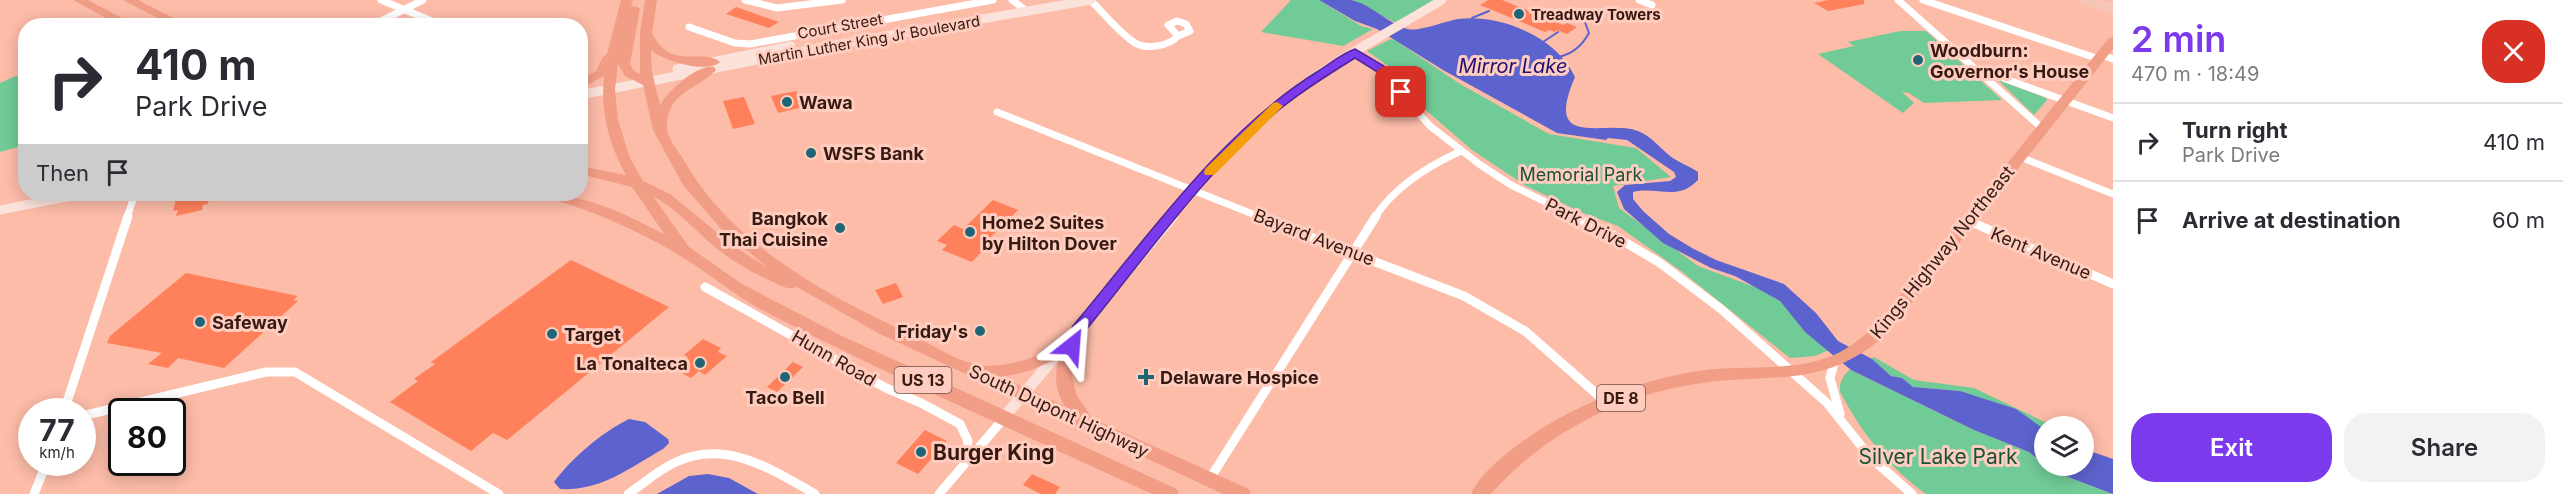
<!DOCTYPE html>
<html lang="en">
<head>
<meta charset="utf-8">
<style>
  :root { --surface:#fff; --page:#f2f2f3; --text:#2b2b33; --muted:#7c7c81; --line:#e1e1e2; --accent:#7c3aed }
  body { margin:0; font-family:Inter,sans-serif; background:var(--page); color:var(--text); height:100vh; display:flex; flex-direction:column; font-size:22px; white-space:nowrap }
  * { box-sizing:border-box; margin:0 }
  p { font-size:20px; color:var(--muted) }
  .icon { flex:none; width:33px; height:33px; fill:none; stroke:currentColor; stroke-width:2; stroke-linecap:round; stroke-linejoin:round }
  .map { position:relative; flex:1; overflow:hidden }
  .drawer { display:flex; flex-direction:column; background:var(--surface); width:450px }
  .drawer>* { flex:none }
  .banner { position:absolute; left:18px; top:18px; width:570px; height:183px; border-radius:24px; box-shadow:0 3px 15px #0003; background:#fff; color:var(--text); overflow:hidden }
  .controls { position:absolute; left:2034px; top:416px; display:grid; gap:12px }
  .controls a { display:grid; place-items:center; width:60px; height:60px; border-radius:50%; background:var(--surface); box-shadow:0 3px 15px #0003; font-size:30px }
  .speed { position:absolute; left:18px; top:398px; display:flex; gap:12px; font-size:30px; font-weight:700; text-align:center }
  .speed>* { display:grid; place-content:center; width:78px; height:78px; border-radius:50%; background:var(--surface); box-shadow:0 3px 15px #0003; line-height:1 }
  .speed small { font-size:15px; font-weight:400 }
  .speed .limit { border:3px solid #111; border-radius:9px; background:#fff; color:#111 }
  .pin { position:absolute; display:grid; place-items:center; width:51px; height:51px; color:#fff; margin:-26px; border-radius:12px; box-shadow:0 3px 9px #0006 }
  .me { position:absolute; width:66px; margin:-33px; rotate:28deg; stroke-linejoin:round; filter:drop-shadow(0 0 4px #0008) }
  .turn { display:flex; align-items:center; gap:21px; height:126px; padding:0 18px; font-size:27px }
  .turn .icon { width:78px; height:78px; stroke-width:2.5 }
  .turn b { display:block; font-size:42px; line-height:51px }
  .then { display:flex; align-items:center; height:57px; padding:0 18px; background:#0003; gap:12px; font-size:22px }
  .round { display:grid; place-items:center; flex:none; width:63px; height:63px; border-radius:24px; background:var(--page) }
  .head { display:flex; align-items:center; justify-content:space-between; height:102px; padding:0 18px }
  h1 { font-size:36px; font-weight:600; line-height:45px; color:var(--accent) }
  .button { display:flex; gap:12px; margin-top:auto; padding:12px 18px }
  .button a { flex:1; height:69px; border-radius:24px; background:var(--accent); color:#fff; font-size:24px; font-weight:600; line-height:69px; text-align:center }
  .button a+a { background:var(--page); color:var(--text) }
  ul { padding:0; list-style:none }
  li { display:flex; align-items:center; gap:18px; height:78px; padding:0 18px; border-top:2px solid var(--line) }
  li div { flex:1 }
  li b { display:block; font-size:22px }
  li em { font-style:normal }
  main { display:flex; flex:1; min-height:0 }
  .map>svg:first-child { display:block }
</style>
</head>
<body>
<main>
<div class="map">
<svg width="2113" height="494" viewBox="0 0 2113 494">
  <rect width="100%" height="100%" fill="#fcbca8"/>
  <path fill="#71cb97" d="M 1291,0 L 1319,0 L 1361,26 L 1373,29 L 1343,46 L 1261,32 Z
    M 1353,0 L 1435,0 L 1396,23 Z
    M 1900,31 L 1926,31 L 2002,100 L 1924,103 L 1909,93 L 1902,92 L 1914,103 L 1903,113 L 1818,54 L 1854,46 L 1848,42 Z
    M 1391,39 L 1395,40 L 1460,84 L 1549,134 L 1636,148 L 1671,177 L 1613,186 L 1619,208 L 1698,266 L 1763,290 L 1784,304 L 1805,332 L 1829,350 L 1815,356 L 1790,358 L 1681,271 L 1618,226 L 1583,213 L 1526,186 L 1472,150 L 1421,106 L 1391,68 L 1367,51 Z
    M 25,72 L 25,145 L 0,152 L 0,83 Z
    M 1998,80 L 2046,98 L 2047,100 L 2034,115 Z
    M 1874,357 L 1914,380 L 1974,388 L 2053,426 L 2044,426 L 2044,429 L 1960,391 L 1913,387 L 1902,378 L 1891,376 L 1872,359 L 1851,370 L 1974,430 L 2029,452 L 2044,465 L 2068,477 L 2113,494 L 1926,494 C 1888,467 1862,433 1840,392 C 1839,370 1857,366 1874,357 Z"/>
  <path fill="#5d63ce" d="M 1319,0 C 1329,0 1341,0 1351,0 C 1369,3 1389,24 1408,29 C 1419,32 1445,21 1458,19 C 1500,14 1556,36 1575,77 C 1543,151 1604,119 1638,131 C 1651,136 1659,147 1670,156 C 1679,163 1690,166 1698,172 L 1698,180 C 1677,202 1658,186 1633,192 L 1633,199 L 1643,211 L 1669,234 L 1692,248 L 1716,260 L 1784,284 L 1816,313 L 1838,341 L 1872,359 L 1891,376 L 1902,378 L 1913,387 L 1960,391 L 2016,409 L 2044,429 L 2044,464 L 2029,452 L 1974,430 L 1851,370 L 1805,332 L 1780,301 L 1735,276 L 1711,268 L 1663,243 L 1624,209 L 1617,192 L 1625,185 L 1670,181 L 1676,177 L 1674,172 L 1627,140 L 1608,138 L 1606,140 L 1557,133 L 1443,70 L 1377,29 L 1355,21 Z
    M 629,419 L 645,422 L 668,439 L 669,443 L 663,449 C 628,469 601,491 560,489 L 554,482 C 573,457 601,433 629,419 Z
    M 2084,449 L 2113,459 L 2113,494 L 2068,477 L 2046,465 L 2084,465 Z
    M 708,474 L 729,478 L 758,494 L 657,494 L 689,476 Z"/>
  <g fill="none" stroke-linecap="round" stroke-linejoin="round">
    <path stroke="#5d63ce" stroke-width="2" d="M 1472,18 L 1489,11
      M 1540,44 L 1558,32
      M 1558,57 C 1573,54 1582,46 1589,33 L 1583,17"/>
  </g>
  <path fill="#ff815b" d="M 1488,0 L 1502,0 L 1563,25 L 1567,23 L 1577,27 L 1567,34 L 1557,30 L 1555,32 L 1550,30 L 1545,32 L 1480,5 Z
    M 1829,0 L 1864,0 L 1864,4 L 1828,11 L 1814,3 Z
    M 736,7 L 779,22 L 769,28 L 726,14 Z
    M 796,91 L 803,107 L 778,113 L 771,96 Z
    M 744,97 L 755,124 L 733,129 L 723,101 Z
    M 204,194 L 210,194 L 208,204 L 203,205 L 202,210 L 176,216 L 178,210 L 173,211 L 176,199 Z
    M 993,200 L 1018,210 L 989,239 L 993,240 L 972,262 L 942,250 L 947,245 L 937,241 L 954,225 L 963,229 Z
    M 571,260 L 669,307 L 507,440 L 493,433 L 471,451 L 390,402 L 418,381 L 414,379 L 435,364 L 431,362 Z
    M 186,273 L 298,296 L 293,300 L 298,301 L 224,368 L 178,358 L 168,368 L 148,364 L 162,353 L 107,343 L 110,336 Z
    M 896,283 L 903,297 L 883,304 L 875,290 Z
    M 703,339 L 721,348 L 718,352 L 727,356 L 705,375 L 699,371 L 691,378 L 674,369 L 688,357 L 684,355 Z
    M 793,362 L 803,367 L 777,392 L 767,387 Z
    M 925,430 L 947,441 L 918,474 L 896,463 Z
    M 1032,474 L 1060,487 L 1055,494 L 1041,494 L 1023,485 Z"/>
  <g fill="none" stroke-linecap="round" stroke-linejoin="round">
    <path stroke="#fff" stroke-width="7" d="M 381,0 L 444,26
      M 745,0 L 777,8 L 842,0
      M 1012,0 L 1028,12
      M 1090,0 C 1104,13 1118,32 1135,43 C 1146,50 1169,46 1178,36
      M 1639,0 L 1652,5
      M 1898,0 L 2043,129
      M 1923,0 L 2099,59
      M 1177,21 L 1186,24 L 1190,31 L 1178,36 L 1168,25 Z
      M 371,26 L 423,0
      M 689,27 L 735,43 L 750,44 L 993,0
      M 1355,53 L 1380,69 L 1430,126 L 1479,164 L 1511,185 L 1576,217
      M 2102,55 L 2113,59
      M 1981,70 L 2113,118
      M 997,112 L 1260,217
      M 2020,157 L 2113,194
      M 127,217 L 135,194
      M 1375,217 C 1395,186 1428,166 1461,151"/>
    <path stroke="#fff" stroke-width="9" d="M 1256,216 L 1464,296 L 1525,331 L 1607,403
      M 1573,216 L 1613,235 L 1660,263 L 1721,309 L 1827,403 L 1870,457 L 1912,494
      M 1969,221 L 2113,284
      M 705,287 L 886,388 L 921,403 L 960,424 L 968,441 L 965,463
      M 1834,363 L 1830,378 L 1840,414
      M 64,411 L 128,216
      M 82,416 L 266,372 L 295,372 L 499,494
      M 1209,480 L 1376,216
      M 34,494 L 47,462
      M 628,494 C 643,484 657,471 674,463 C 725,438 771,469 815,494
      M 939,494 L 1005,417"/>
    <path stroke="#fbe2db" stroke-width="9" d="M 677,69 L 791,46
      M 580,95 L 828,46 L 1091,0
      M 0,210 L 81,194
      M 1171,217 C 1203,178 1237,139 1275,107 C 1325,65 1386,34 1442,0"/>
    <path stroke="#fbe2db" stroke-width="11" d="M 1073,335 L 1173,216
      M 1005,416 L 1059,352"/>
    <path stroke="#f7c5b6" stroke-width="10" d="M 2084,0 L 2113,9"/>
    <path fill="#f29e86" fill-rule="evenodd" d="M 73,0 L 88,0 L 137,26 L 121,26 Z
      M 123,0 L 138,0 L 189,26 L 173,26 Z
      M 621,0 L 633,0 L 631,6 L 638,7 L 640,9 L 630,64 L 634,71 L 640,74 L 640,32 L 645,0 L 657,0 L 652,33 C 671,72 703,47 720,62 C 707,74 663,61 651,50 L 652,72 L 660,105 C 668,91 697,64 714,67 L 716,70 C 698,90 665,91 667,130 C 668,138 677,150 682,157 C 730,245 828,296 916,337 C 934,346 954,359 974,364 C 992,369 1018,363 1036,356 C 1045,351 1054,344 1064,344 L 1072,325 L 1084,325 L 1086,329 L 1076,357 L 1072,377 L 1077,396 L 1093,419 L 1249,489 L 1251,494 L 1223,494 L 878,333 L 797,287 C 788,291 780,285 771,281 C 751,272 732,261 715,247 C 695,230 676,209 653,196 L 689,247 L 742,284 L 840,335 L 1177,489 L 1179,494 L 1152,494 C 1023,434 891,377 764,311 C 733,295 707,271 677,254 C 635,229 590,209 543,197 L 541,194 C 586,194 626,214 665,235 L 632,187 L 580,174 L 580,166 L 626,175 C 609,145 600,111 604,76 L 580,89 L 580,80 L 596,71 L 603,57 L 607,54 ZM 618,64 L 625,76 L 643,85 L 653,130 L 683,185 L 722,230 L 767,267 L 735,247 L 670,194 L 643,181 L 630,158 L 618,120 L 615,89 ZM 1059,358 C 1054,376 1055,390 1065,406 L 1002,377 L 1029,371 Z
      M 234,18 L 240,21 L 238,23 L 211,26 Z
      M 2113,37 L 2113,49 L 1887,334 C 1824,389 1776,373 1702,383 C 1621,394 1545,433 1491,494 L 1471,494 C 1482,471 1509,451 1529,437 C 1580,402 1638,381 1698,371 C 1743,364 1792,373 1834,355 C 1850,348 1862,337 1875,326 L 2109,38 Z"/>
  </g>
  <path fill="#7c3aed" stroke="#51269a" stroke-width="1.5" d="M 1355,49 L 1384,66 L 1405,90 L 1405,95 L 1397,95 L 1376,71 L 1355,58 C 1329,74 1303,90 1280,109 C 1208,168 1144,259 1085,331 L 1077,350 L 1067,350 L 1064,346 L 1073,326 C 1146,239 1223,129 1320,70 C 1331,63 1343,53 1355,49 Z"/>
  <path fill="#f59e0b" d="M 1277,102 L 1283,106 L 1214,175 L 1205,175 L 1204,172 L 1205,169 L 1273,103 Z"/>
  <g fill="#1f6576" stroke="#ffcdbf" stroke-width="2">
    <circle cx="1519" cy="14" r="6"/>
    <circle cx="1918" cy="60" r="6"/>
    <circle cx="787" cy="102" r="6"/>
    <circle cx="811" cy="153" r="6"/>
    <circle cx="840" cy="228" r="6"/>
    <circle cx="970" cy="232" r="6"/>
    <circle cx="200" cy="322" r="6"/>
    <circle cx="980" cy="331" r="6"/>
    <circle cx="552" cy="334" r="6"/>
    <circle cx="700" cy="363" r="6"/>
    <circle cx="785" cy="377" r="6"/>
    <path d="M1143 368h6v6h6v6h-6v6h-6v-6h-6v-6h6z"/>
    <circle cx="921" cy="452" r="6"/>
  </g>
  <g text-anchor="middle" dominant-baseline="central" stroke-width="6" stroke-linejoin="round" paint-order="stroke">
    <g font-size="15" font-weight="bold" fill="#361910" stroke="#ffcdbf" text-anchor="start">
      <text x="1531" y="14">Treadway Towers</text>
    </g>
    <g font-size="15" fill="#361910" stroke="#ffcdbf">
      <text transform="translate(840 26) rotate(-10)">Court Street</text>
      <text transform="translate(869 40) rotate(-10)">Martin Luther King Jr Boulevard</text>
    </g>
    <g fill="#ffcdbf" stroke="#724f44" stroke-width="1.5">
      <rect x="894.5" y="367" width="57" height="26" rx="4.5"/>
      <rect x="1597" y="385" width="48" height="26" rx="4.5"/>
    </g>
    <g font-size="16" font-weight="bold" fill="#361910">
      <text x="923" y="380">US 13</text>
      <text x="1621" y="398">DE 8</text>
    </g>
    <g font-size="18" font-weight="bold" fill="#361910" stroke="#ffcdbf" text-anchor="start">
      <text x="1930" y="50">Woodburn:<tspan x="1930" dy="21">Governor's House</tspan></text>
      <text x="799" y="102">Wawa</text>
      <text x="823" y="153">WSFS Bank</text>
      <text x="828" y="218" text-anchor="end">Bangkok<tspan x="828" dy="21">Thai Cuisine</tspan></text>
      <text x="982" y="222">Home2 Suites<tspan x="982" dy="21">by Hilton Dover</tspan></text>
      <text x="212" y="322">Safeway</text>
      <text x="968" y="331" text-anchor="end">Friday's</text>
      <text x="564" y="334">Target</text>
      <text x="688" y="363" text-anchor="end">La Tonalteca</text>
      <text x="1160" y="377">Delaware Hospice</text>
      <text x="785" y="397" text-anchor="middle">Taco Bell</text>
    </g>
    <g font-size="18" fill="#195235" stroke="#ffcdbf">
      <text x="1581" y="174">Memorial Park</text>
    </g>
    <g font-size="18" fill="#361910" stroke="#ffcdbf">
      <text transform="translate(1586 223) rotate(27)">Park Drive</text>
      <text transform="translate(1314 237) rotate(21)">Bayard Avenue</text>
      <text transform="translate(1942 252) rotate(-51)">Kings Highway Northeast</text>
      <text transform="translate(2041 253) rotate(23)">Kent Avenue</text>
      <text transform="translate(834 358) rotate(30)">Hunn Road</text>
      <text transform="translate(1059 411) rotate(25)">South Dupont Highway</text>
    </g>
    <g font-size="20" font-style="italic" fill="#201174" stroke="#ffcdbf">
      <text x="1513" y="66">Mirror Lake</text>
    </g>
    <g font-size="21" font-weight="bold" fill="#361910" stroke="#ffcdbf" text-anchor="start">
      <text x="933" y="452">Burger King</text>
    </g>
    <g font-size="21" fill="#195235" stroke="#ffcdbf">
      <text x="1938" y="456">Silver Lake Park</text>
    </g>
  </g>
</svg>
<div class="controls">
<a><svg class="icon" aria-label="layers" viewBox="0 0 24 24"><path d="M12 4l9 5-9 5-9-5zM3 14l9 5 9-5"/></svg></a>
</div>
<div class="speed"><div>77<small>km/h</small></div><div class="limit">80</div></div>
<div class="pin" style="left:1401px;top:92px;background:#d93025"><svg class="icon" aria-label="arrive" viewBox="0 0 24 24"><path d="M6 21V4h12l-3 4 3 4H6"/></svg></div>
<svg class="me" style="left:1072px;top:346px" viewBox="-20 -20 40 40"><path d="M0-17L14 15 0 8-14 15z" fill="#7c3aed" stroke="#fff" stroke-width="4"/></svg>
<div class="banner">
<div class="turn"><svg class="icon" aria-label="right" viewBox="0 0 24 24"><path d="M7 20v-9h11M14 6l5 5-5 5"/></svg><div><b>410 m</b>Park Drive</div></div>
<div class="then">Then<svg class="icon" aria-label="arrive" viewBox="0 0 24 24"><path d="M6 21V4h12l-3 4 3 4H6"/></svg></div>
</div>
</div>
<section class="drawer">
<div class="head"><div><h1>2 min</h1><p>470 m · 18:49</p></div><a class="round" style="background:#d93025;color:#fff"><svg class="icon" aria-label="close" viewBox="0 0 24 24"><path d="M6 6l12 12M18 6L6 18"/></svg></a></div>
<ul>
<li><svg class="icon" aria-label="right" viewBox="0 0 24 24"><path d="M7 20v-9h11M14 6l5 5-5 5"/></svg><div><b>Turn right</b><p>Park Drive</p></div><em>410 m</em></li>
<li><svg class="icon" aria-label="arrive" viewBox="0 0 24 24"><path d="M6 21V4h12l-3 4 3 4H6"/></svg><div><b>Arrive at destination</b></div><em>60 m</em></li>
</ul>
<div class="button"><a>Exit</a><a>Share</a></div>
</section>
</main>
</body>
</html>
